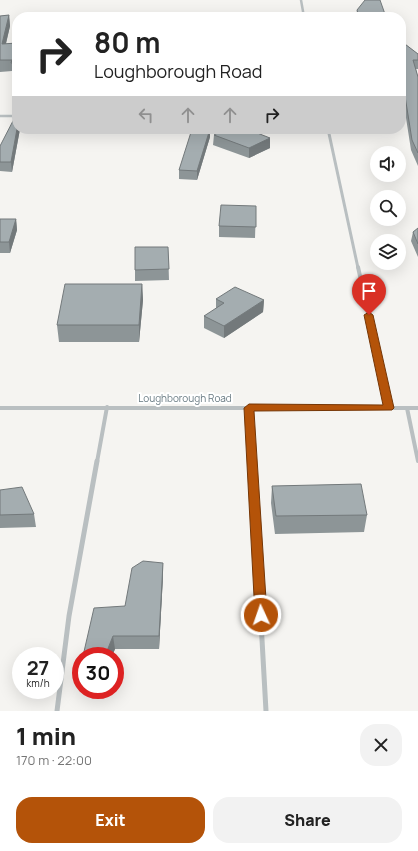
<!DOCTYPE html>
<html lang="en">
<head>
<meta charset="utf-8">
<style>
  :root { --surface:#fff; --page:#f2f2f2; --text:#222; --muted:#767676; --accent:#b45309 }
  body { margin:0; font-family:Manrope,sans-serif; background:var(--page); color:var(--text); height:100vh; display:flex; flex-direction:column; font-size:15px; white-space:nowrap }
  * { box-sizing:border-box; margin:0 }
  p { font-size:13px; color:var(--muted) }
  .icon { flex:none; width:22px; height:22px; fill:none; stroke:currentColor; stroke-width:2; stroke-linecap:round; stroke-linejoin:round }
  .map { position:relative; height:711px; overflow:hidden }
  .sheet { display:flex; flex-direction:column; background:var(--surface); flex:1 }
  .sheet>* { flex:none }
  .guide { position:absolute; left:12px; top:12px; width:394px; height:122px; border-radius:16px; box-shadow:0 4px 16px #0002; background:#fff; color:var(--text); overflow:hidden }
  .controls { position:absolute; left:370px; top:146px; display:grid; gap:8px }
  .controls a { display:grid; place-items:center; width:36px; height:36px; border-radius:50%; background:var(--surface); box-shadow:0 4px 16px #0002; font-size:20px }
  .speed { position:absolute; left:12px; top:647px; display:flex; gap:8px; font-size:20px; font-weight:700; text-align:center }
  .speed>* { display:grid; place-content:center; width:52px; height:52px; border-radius:50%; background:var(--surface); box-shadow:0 4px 16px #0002; line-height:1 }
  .speed small { font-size:10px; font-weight:400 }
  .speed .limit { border:6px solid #d22; background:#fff; color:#111 }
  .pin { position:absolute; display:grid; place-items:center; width:34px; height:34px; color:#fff; margin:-41px -17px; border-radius:50% 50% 50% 0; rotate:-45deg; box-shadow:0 0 4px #0007 }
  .pin .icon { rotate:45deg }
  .me { position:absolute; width:44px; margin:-22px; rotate:357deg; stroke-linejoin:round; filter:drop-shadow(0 0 3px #0008) }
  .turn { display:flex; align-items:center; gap:14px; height:84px; padding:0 16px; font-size:18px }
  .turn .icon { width:52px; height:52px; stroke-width:2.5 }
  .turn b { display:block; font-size:28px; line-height:34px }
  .lanes { display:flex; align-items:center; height:38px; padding:0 16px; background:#0003; justify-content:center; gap:20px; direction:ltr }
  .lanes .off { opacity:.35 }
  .round { display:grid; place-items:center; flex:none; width:42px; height:42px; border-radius:16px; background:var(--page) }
  .summary { display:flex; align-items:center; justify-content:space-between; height:68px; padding:0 16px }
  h1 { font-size:24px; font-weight:800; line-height:30px }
  .button { display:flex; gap:8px; margin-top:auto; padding:8px 16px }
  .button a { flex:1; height:46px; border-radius:16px; background:var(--accent); color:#fff; font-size:16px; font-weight:800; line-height:46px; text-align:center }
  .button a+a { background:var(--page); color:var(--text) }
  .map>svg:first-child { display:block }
</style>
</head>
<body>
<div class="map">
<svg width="418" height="711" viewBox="0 0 418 711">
  <rect width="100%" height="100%" fill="#f5f4f1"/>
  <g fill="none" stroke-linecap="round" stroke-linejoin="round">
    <path stroke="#b9bfc1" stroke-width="2.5" d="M 301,0 L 304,17
      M 0,116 L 17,116"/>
    <path stroke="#b9bfc1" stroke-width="3" d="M 328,129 L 358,268"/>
    <path stroke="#b9bfc1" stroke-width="4" d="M 358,267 L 389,408
      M 0,408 L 418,408
      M 249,408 L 252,462
      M 407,408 L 418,461
      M 97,462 L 107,407"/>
    <path stroke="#b9bfc1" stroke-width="5" d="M 252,461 L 266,711
      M 57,711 L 69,616 L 97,461"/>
  </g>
  <path fill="#8d9597" d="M 357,10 L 386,17 L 356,17 Z
    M 9,15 L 10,26 L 6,44 L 17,43 L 17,75 L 13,75 L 12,71 L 0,72 L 0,16 Z
    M 401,41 L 418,54 L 418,69 L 416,69 L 418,77 L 418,166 L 411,150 L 404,105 L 401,105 Z
    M 17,129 L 20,129 L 12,172 L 0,171 L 0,146 Z
    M 210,129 L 210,137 L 197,180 L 179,179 L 179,170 Z
    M 214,135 L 270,138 L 270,148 L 249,158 L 213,145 Z
    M 256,206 L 255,238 L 219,237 L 219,226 Z
    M 0,219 L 16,219 L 17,230 L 10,253 L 0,253 Z
    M 418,228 L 418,257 L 411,241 L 413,232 Z
    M 168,247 L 169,280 L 135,281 L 135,270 Z
    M 142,284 L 143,300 L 139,342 L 59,342 L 57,325 Z
    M 216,299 L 264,300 L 263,312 L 224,338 L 204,328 L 204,316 L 216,309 Z
    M 272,486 L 367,515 L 364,532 L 275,534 L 271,503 Z
    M 0,490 L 34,514 L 36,527 L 0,528 Z
    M 163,563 L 163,576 L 159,649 L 115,649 L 112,656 L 83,656 L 125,606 Z"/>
  <path fill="#73797b" d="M 9,15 L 10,26 L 3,55 L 2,44 Z
    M 17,129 L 20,129 L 12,172 L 11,162 Z
    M 210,129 L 210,137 L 197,180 L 197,171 Z
    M 270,138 L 270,148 L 249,158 L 249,148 Z
    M 16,219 L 17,230 L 10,253 L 9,242 Z
    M 142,284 L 143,300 L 139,342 L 139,325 Z
    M 264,300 L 263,312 L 224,338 L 224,326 Z
    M 163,563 L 163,576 L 159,649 L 159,636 Z
    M 113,636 L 115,649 L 112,656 L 105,656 Z"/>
  <path fill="#a4adb0" stroke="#73797b" d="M 365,0 L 380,0 L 386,17 L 359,17 L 357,10 Z
    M 9,15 L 2,44 L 17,43 L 17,63 L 11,63 L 12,60 L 0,60 L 0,16 Z
    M 401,41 L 418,54 L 418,60 L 413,60 L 418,77 L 418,153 L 412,140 L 405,96 L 401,96 Z
    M 15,117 L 17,117 L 17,129 L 11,162 L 0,162 L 0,146 Z
    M 192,129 L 210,129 L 197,171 L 179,170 Z
    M 225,129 L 247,129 L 270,138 L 249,148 L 214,135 Z
    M 221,205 L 256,206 L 256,227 L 219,226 Z
    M 0,219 L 16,219 L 9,242 L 0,242 Z
    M 418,228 L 418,244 L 413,232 Z
    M 135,247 L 168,247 L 169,269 L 135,270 Z
    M 65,284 L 142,284 L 139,325 L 57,325 Z
    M 235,287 L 264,300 L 224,326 L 204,316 L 224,303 L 216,299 Z
    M 361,484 L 367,515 L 276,516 L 272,486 Z
    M 22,487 L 34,514 L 0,515 L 0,490 Z
    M 143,561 L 163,563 L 159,636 L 113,636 L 105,656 L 83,656 L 94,608 L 125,606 L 132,568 Z"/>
  <path fill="#b45309" stroke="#753606" d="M 369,312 L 373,315 L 394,408 L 392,410 L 254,411 L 267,615 L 265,619 L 261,620 L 257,619 L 255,615 L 244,408 L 249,404 L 383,405 L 364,315 Z"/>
  <g text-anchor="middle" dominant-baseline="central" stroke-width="4" stroke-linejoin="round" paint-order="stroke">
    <g font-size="10" fill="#667880" stroke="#fff">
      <text x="185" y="398">Loughborough Road</text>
    </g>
  </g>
</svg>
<div class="controls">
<a><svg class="icon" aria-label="sound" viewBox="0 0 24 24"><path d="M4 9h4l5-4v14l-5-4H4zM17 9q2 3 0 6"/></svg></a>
<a><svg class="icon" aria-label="search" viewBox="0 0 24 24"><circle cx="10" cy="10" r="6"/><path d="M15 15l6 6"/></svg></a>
<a><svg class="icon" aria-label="layers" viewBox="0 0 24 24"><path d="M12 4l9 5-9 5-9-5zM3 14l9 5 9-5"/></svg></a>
</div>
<div class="speed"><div>27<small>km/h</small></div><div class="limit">30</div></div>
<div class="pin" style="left:369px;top:315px;background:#d93025"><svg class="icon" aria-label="arrive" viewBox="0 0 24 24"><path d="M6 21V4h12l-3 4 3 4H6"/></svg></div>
<svg class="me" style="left:261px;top:615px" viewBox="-20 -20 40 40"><circle r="17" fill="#b45309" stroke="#fff" stroke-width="3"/><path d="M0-11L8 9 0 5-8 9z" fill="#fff"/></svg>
<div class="guide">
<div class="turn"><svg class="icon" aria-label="right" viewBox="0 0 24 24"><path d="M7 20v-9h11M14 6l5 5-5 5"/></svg><div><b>80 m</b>Loughborough Road</div></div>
<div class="lanes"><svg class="icon off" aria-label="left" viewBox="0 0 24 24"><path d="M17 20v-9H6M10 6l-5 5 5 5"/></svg><svg class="icon off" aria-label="ahead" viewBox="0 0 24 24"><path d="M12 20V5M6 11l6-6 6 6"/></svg><svg class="icon off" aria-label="ahead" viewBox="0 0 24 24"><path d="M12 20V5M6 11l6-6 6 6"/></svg><svg class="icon" aria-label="right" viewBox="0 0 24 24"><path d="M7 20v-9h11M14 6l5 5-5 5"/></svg></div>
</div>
</div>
<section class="sheet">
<div class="summary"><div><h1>1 min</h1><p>170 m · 22:00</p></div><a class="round"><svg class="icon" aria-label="close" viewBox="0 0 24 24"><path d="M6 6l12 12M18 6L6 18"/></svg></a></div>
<div class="button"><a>Exit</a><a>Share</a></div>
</section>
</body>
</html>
